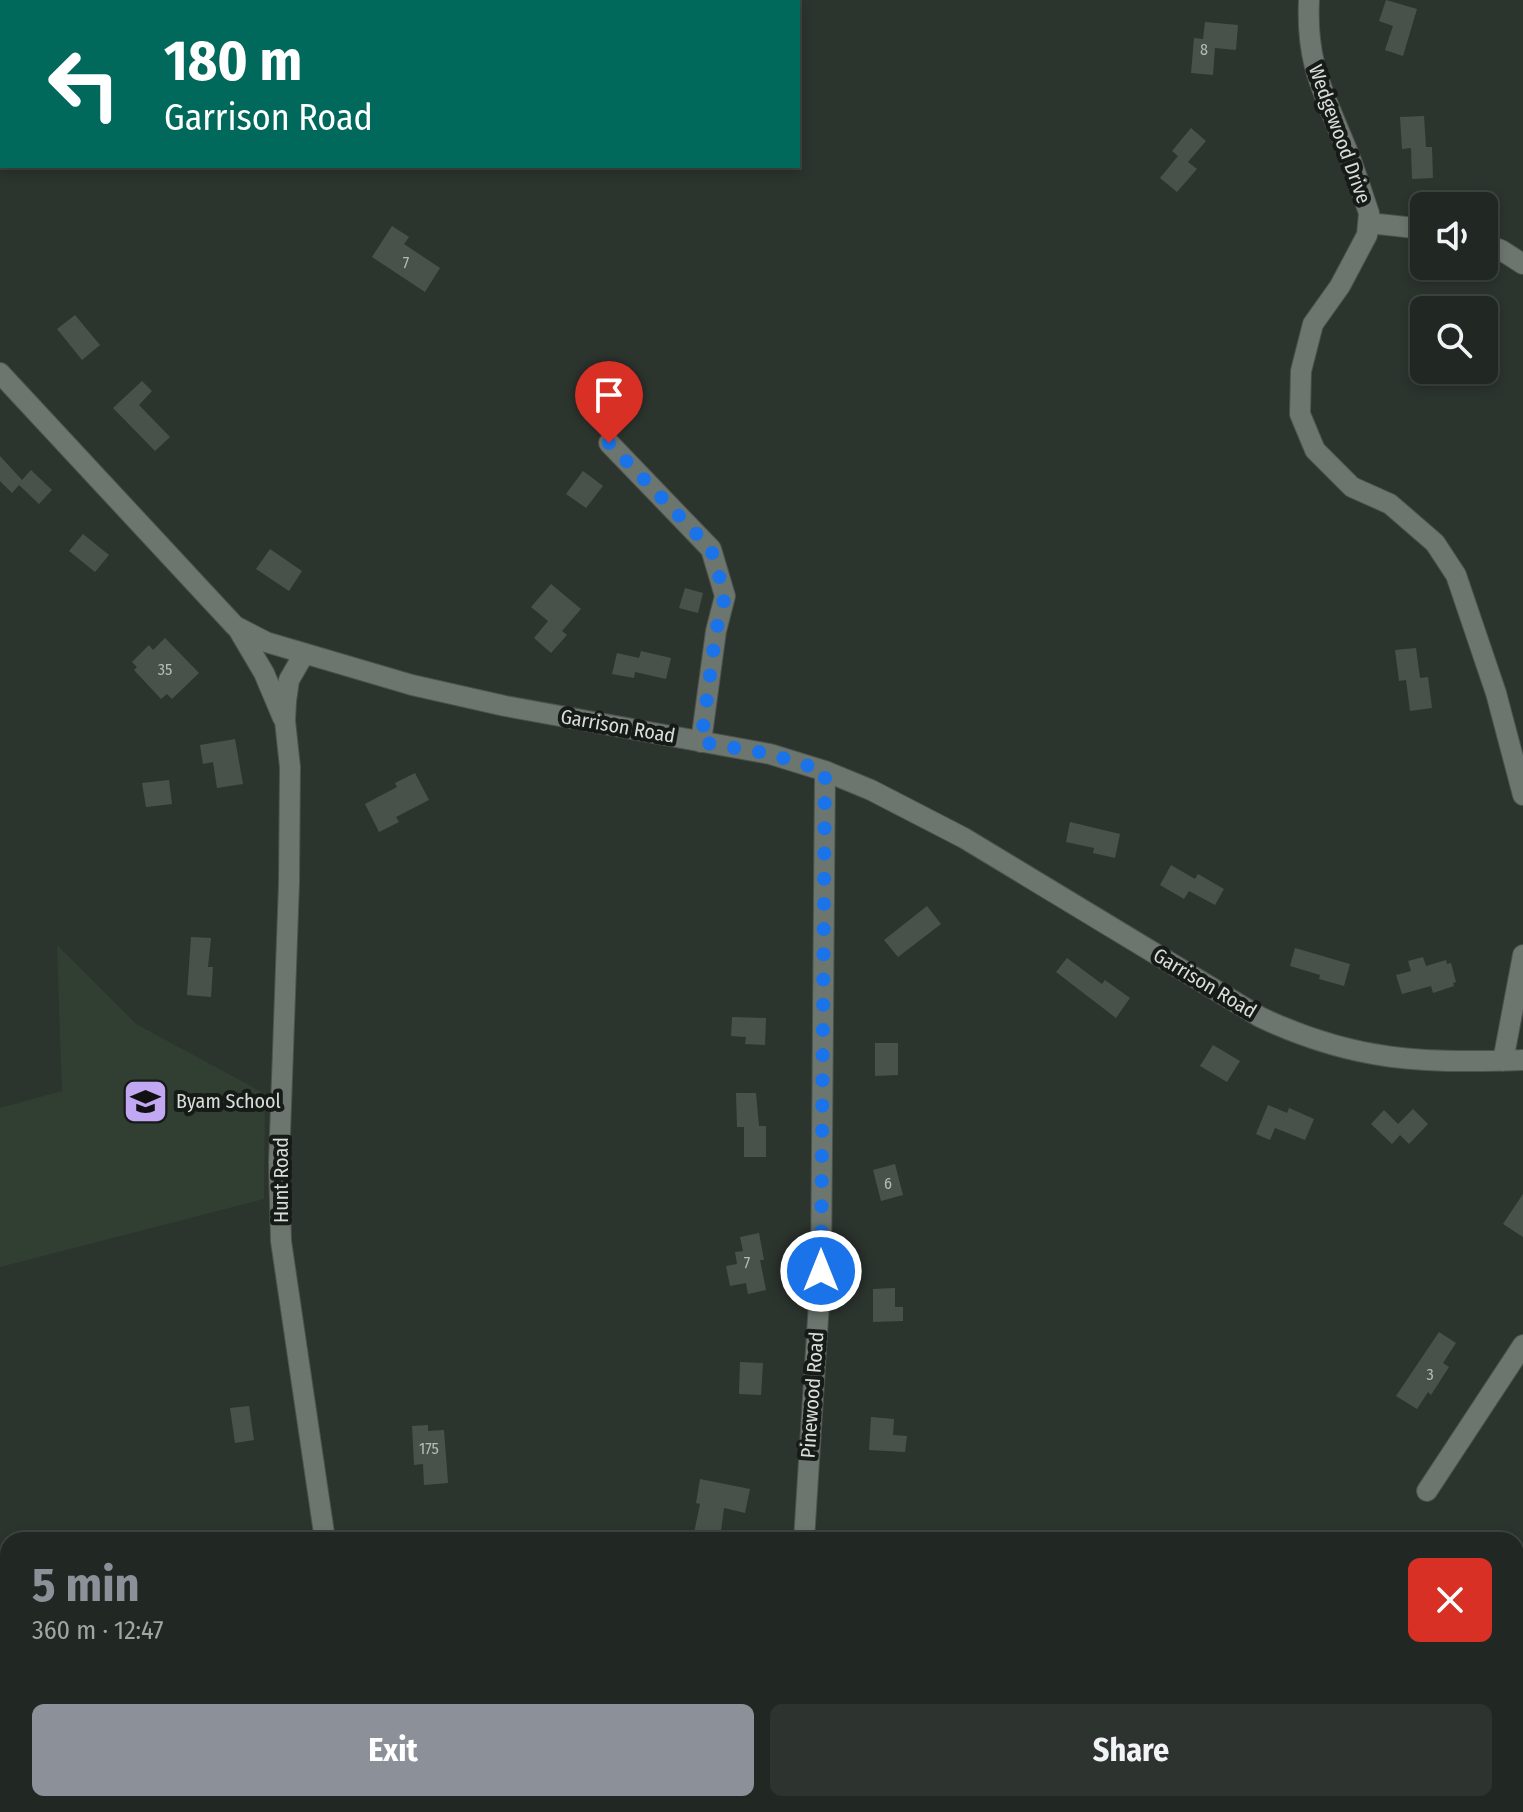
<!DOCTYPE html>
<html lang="en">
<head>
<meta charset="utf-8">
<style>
  :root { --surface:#212722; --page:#2d332f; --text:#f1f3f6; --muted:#a2a5a5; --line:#3e4440; --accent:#8c9099 }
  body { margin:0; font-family:"Fira Sans Condensed",sans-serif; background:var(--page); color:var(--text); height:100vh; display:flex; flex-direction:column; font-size:30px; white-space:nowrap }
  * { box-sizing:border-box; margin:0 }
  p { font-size:26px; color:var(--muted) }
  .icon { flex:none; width:44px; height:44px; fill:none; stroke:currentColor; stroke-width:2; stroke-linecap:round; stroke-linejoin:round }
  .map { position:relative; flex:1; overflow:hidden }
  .sheet { position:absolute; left:0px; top:1532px; width:1524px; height:280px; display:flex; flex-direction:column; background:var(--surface); border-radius:24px 24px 0 0; box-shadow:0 4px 12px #0003,0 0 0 2px var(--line) }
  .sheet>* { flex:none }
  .top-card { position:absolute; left:0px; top:0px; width:800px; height:168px; box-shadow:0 4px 12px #0003,0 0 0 2px var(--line); background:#00695c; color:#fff; overflow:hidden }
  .buttons { position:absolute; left:1410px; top:192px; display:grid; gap:16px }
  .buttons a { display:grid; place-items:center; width:88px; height:88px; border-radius:12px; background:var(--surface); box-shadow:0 4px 12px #0003,0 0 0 2px var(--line); font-size:40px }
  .pin { position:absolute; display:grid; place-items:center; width:68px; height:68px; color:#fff; margin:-82px -34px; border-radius:50% 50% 50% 0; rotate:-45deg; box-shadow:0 0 8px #0007 }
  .pin .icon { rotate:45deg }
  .me { position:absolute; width:88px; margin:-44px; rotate:0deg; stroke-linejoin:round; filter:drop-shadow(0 0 6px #0008) }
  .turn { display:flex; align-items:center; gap:28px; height:168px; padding:0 32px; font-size:36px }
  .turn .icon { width:104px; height:104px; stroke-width:2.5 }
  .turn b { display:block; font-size:56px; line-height:68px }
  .round { display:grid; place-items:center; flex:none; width:84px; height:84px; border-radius:12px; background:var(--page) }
  .overview { display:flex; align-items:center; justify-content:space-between; height:136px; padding:0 32px }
  h1 { font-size:48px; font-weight:700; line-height:60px; color:var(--accent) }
  .button { display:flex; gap:16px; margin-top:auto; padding:16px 32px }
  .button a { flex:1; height:92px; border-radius:12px; background:var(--accent); color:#fff; font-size:32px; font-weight:700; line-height:92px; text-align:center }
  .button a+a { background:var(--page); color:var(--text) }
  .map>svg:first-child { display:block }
</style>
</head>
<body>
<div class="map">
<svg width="1523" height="1812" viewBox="0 0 1523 1812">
  <rect width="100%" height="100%" fill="#2c342e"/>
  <path fill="#313f33" d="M 57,945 L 136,1024 L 265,1094 L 264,1199 L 0,1267 L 0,1108 L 62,1091 Z"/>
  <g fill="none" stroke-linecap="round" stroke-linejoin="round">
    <path stroke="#4f8d5e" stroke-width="5" d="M 1516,1783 L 1523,1769
      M 1501,1812 L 1505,1804"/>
  </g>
  <path fill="#49524a" d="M 1386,0 L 1417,9 L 1403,56 L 1385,50 L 1393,26 L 1379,21 Z
    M 1205,22 L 1238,25 L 1236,50 L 1215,48 L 1213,75 L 1191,73 L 1194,38 L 1203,39 Z
    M 1424,116 L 1426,147 L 1432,147 L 1433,178 L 1412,179 L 1411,148 L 1402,149 L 1400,117 Z
    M 1191,128 L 1206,141 L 1188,162 L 1197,169 L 1177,192 L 1160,178 L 1178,156 L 1172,151 Z
    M 392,226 L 409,237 L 404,244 L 440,268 L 425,292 L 372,257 Z
    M 75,315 L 100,345 L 82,360 L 57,329 Z
    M 142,381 L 152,391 L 139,405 L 170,437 L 155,451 L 113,408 Z
    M 0,456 L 22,480 L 31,470 L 52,490 L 39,504 L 19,485 L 12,493 L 0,481 Z
    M 583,471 L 603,486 L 586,508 L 566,494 Z
    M 83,534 L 109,555 L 95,572 L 69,551 Z
    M 270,549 L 302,571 L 289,591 L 256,569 Z
    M 551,584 L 581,609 L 562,631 L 567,635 L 551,653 L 534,638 L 548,621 L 531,607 Z
    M 685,588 L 703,593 L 698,613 L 679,608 Z
    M 165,638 L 199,673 L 172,699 L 167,694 L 161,699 L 134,670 L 137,667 L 132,662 L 149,645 L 153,650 Z
    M 1416,648 L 1420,678 L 1428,677 L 1432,708 L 1410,711 L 1406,680 L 1399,681 L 1395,650 Z
    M 641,651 L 671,658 L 666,679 L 635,672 L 634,678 L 612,674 L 617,653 L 639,658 Z
    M 235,739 L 243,784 L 217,788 L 213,762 L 203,764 L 200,745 Z
    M 415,773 L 429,800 L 396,817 L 399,822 L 379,832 L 365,804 L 397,787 L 395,783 Z
    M 169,780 L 172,804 L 146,807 L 142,783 Z
    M 1070,822 L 1120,834 L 1115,858 L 1093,853 L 1094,848 L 1066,842 Z
    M 1171,865 L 1195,879 L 1198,874 L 1224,889 L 1215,905 L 1189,891 L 1184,899 L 1160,885 Z
    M 927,906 L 941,924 L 898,957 L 884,940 Z
    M 191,937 L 211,938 L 208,967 L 213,967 L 211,997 L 187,995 Z
    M 1295,948 L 1350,964 L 1344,986 L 1319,979 L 1320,975 L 1290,966 Z
    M 1423,957 L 1426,966 L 1446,960 L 1447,964 L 1451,963 L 1456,982 L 1453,983 L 1454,986 L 1433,993 L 1431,986 L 1402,994 L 1396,975 L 1411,971 L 1408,961 Z
    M 1067,958 L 1102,984 L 1105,980 L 1130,998 L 1116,1018 L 1056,972 Z
    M 732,1017 L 766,1018 L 765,1045 L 745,1044 L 746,1037 L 731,1036 Z
    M 875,1043 L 898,1043 L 898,1075 L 875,1076 Z
    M 1213,1045 L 1240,1061 L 1227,1082 L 1200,1066 Z
    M 736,1093 L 756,1093 L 759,1126 L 766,1126 L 766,1157 L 744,1157 L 744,1127 L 737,1127 Z
    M 1268,1105 L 1287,1113 L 1289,1108 L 1314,1119 L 1305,1140 L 1275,1128 L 1270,1140 L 1256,1134 Z
    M 1413,1109 L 1428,1124 L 1409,1144 L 1400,1135 L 1392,1144 L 1371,1124 L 1384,1110 L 1398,1124 Z
    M 895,1164 L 903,1195 L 881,1201 L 873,1170 Z
    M 1523,1194 L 1523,1237 L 1503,1224 Z
    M 759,1233 L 764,1260 L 760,1260 L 766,1290 L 748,1294 L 746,1283 L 730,1286 L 726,1266 L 737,1264 L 735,1252 L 743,1251 L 740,1237 Z
    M 895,1288 L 895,1307 L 903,1307 L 903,1321 L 873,1322 L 873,1289 Z
    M 1439,1332 L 1456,1343 L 1443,1363 L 1449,1367 L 1431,1395 L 1428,1392 L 1417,1409 L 1396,1396 Z
    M 740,1362 L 763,1363 L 761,1395 L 739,1394 Z
    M 249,1406 L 254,1440 L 235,1443 L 230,1408 Z
    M 871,1417 L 894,1419 L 893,1435 L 907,1436 L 905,1452 L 869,1450 Z
    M 428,1425 L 428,1431 L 444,1430 L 448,1483 L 424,1485 L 423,1464 L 414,1465 L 412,1426 Z
    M 700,1479 L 750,1489 L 745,1513 L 724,1508 L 720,1538 L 694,1533 L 700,1504 L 696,1503 Z"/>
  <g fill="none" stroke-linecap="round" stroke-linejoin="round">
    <defs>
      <path id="minor" d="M 1309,0 C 1306,62 1322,89 1344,143 C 1354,166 1361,190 1369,213 L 1367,235 L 1340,286 L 1313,324 L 1301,371 L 1300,414 L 1315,450 L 1352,487 L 1390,504 L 1435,543 L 1456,575 L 1496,693 L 1523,795
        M 1369,223 L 1424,229
        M 1484,244 L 1501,250 L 1523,264
        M 0,373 L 235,626 L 266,642 L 412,685 L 505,706 L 770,754 L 825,771 L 871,790 L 964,838 L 1260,1017 C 1353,1061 1423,1064 1523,1060
        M 609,443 L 711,549 L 725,596 L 716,631 L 701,742
        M 238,629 L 264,673 L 283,718
        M 304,654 L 289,680 L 286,701 L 285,721 L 290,767 L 289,883 L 279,1162 L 281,1241 L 325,1540
        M 1503,1061 L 1523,955
        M 1427,1491 L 1523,1345
        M 804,1540 L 821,1271 L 825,771
        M 0,1672 L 8,1671
        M 367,1804 L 369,1812
        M 860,1804 L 864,1812"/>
    </defs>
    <use href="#minor" stroke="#4c524d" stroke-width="22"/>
    <use href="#minor" stroke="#6c756e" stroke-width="20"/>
  </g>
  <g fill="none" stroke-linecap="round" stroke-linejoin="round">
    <path stroke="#1a73e8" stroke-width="14" stroke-dasharray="0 25.2" d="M 609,443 L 711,549 L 725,596 L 716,631 L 701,742 L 770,754 L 825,771 L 821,1271"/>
  </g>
  <defs>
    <symbol id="school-square" viewBox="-11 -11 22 22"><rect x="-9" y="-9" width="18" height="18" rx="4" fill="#c2a8f2" stroke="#171b18"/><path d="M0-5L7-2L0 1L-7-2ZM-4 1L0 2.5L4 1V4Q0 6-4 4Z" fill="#111"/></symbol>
  </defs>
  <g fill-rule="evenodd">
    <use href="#school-square" x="120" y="1076" width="51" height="51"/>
  </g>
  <g text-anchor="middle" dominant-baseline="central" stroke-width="8" stroke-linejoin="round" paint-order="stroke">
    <g font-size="16" fill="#b5bbb6">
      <text x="1204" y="49">8</text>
      <text x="406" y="262">7</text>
      <text x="165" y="669">35</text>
      <text x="888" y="1183">6</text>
      <text x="747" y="1262">7</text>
      <text x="1430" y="1374">3</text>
      <text x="429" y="1448">175</text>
    </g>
    <g font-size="20" fill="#d9deda" stroke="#171b18">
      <text transform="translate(1340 134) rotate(70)">Wedgewood Drive</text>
      <text transform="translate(618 726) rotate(10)">Garrison Road</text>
      <text transform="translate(1205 983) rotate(31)">Garrison Road</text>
      <text transform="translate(281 1180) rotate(-90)">Hunt Road</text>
      <text transform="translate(812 1395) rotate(-86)">Pinewood Road</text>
    </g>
    <g font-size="20" fill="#d9deda" stroke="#171b18" text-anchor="start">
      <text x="176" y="1101">Byam School</text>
    </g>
  </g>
</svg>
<div class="buttons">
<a><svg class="icon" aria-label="sound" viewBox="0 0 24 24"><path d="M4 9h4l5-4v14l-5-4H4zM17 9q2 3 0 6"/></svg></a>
<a><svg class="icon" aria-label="search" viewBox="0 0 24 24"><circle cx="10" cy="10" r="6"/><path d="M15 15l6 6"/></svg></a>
</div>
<div class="pin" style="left:609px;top:443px;background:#d93025"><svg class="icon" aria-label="arrive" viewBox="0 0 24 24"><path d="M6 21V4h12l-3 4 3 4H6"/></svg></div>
<svg class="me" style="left:821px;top:1271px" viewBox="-20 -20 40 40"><circle r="17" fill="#1a73e8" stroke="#fff" stroke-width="3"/><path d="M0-11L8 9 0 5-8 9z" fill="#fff"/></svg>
<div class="top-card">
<div class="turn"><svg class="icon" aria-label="left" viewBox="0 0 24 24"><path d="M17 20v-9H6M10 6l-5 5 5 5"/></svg><div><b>180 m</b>Garrison Road</div></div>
</div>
<section class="sheet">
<div class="overview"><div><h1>5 min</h1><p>360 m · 12:47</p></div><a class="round" style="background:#d93025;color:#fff"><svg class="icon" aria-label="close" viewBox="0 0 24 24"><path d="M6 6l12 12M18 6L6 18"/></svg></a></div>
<div class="button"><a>Exit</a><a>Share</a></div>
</section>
</div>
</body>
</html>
